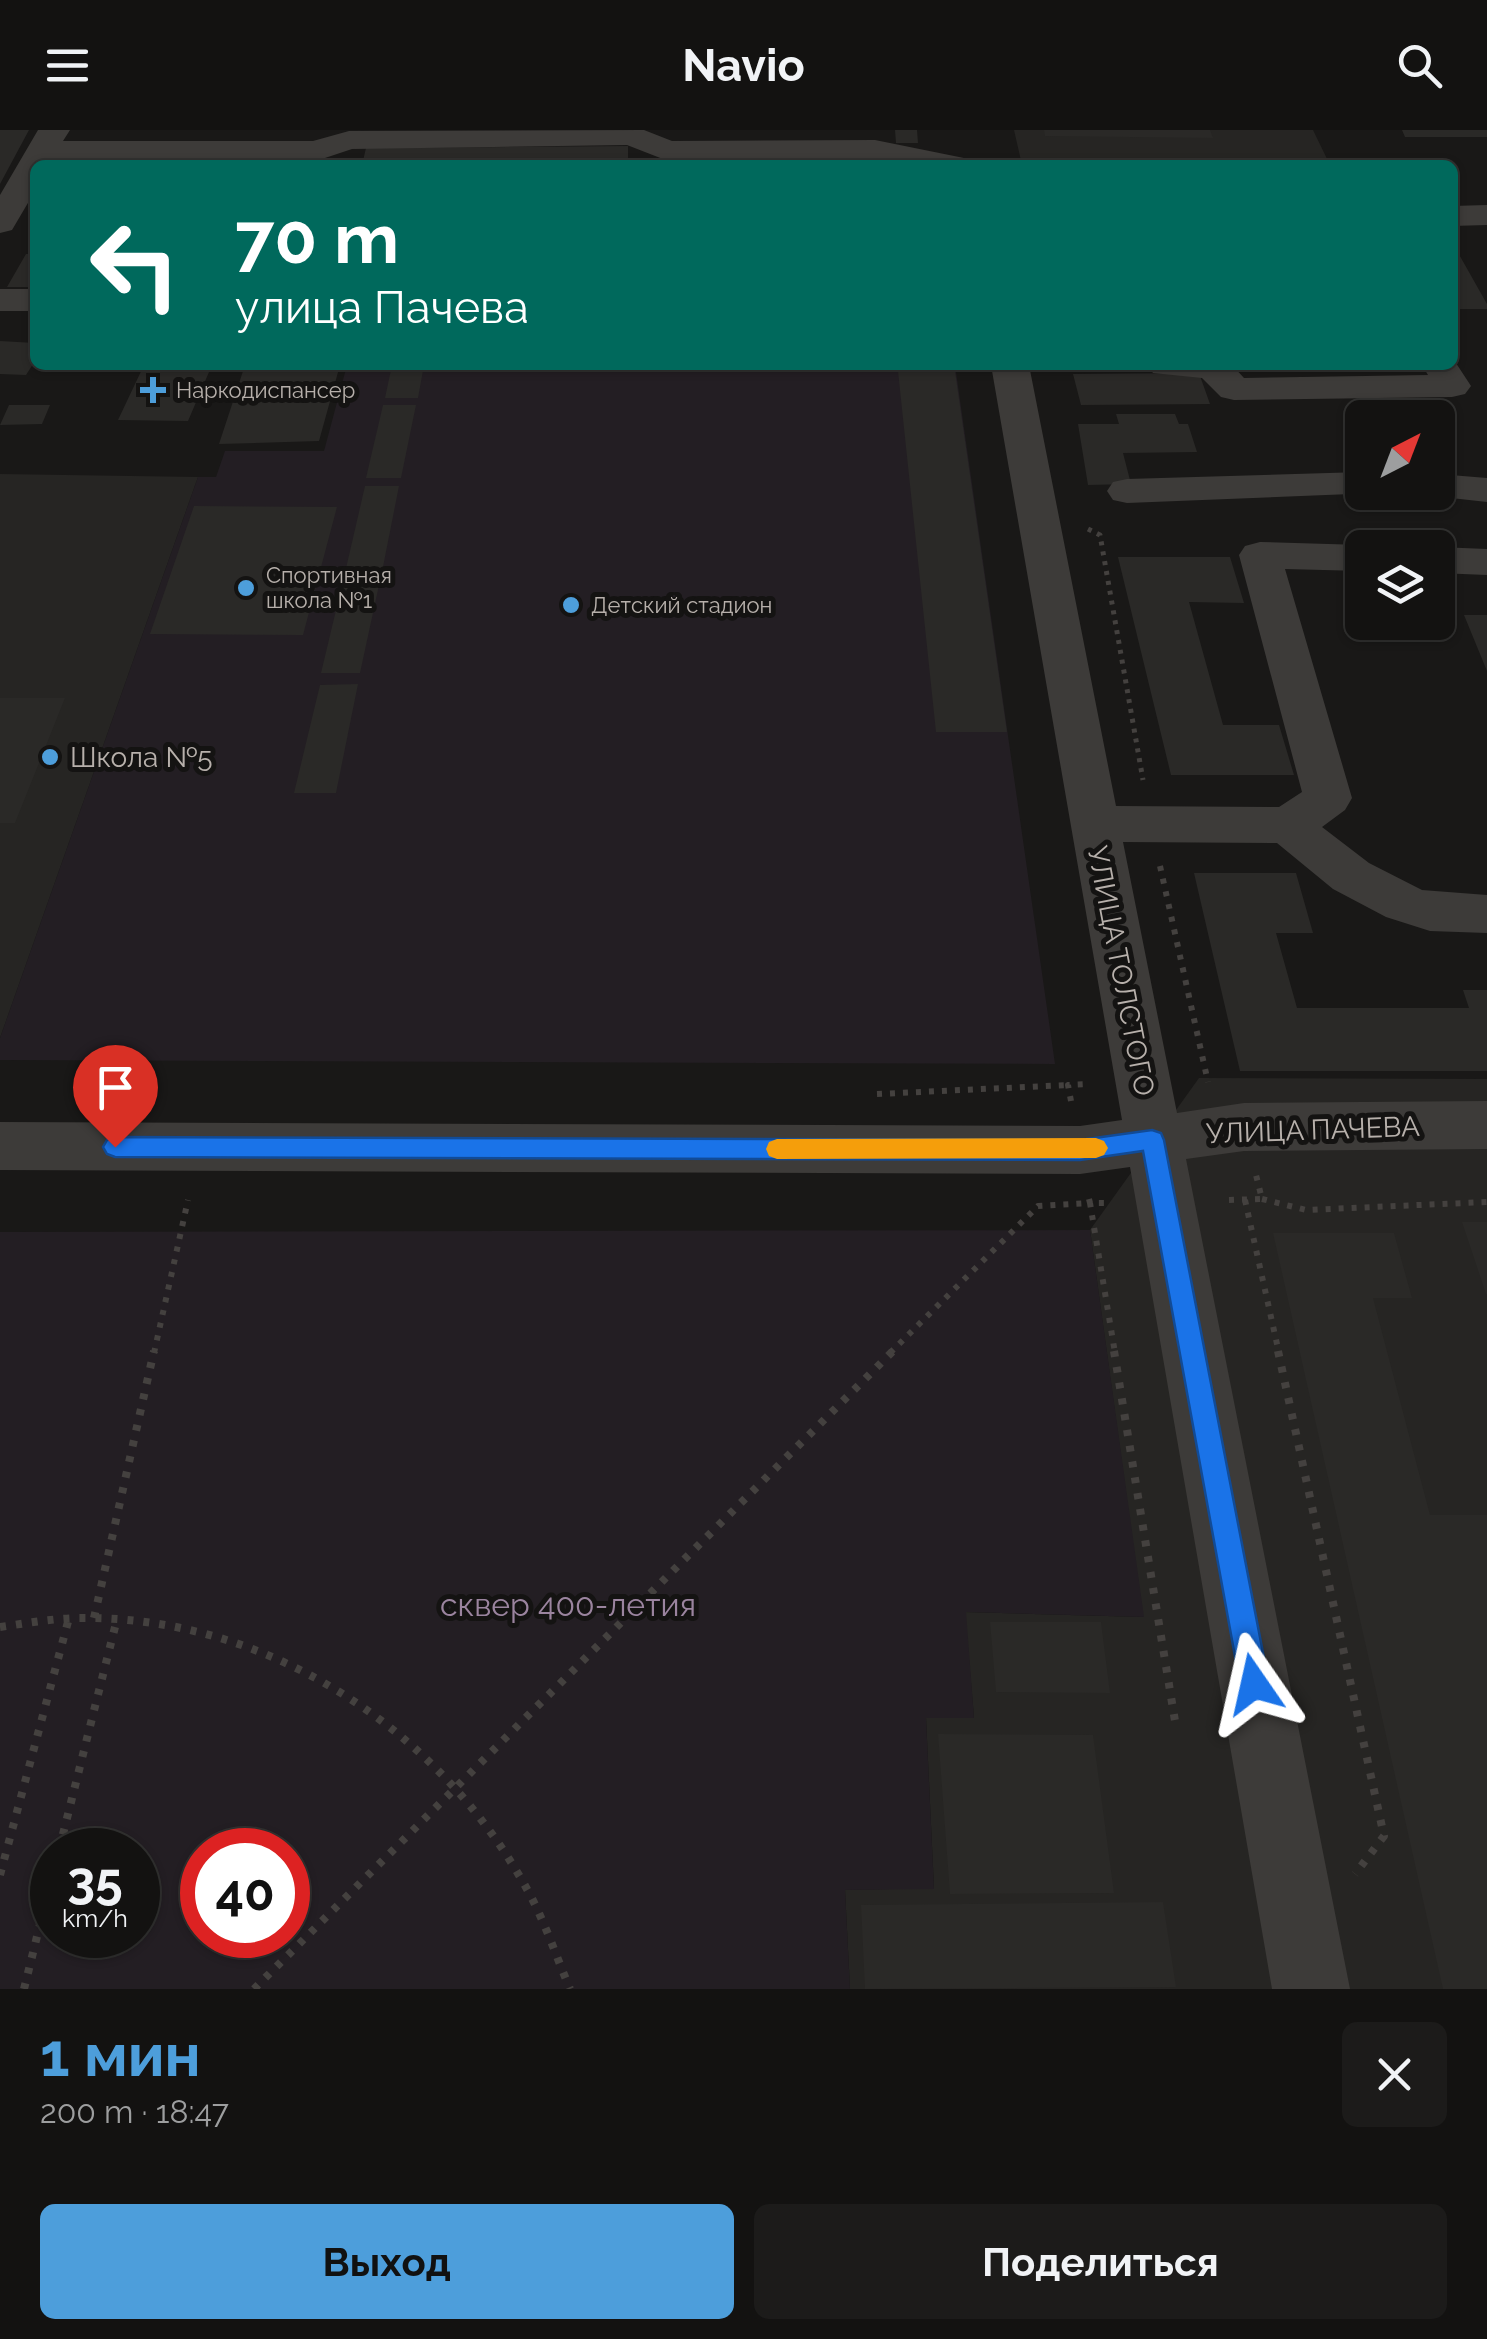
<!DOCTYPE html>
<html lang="ru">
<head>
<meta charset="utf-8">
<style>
  :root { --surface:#131211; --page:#1c1b1a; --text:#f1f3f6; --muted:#9d9e9f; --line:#323231; --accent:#4d9edb }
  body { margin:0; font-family:Raleway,sans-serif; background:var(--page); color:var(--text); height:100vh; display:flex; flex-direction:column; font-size:38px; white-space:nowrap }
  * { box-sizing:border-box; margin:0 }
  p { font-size:32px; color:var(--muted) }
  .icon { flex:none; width:55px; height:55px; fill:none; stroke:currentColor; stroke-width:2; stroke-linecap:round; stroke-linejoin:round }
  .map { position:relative; height:1859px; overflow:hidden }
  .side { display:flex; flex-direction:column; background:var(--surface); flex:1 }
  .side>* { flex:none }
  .guide { position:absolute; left:30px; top:30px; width:1428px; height:210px; border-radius:15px; box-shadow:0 2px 8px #0004,0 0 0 2px var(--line); background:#00695c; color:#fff; overflow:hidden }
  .needle { width:65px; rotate:42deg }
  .tools { position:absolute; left:1345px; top:270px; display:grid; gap:20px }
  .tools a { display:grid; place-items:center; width:110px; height:110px; border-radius:15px; background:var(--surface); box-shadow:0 2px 8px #0004,0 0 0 2px var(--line); font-size:50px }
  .speed { position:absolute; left:30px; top:1698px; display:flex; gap:20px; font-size:50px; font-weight:700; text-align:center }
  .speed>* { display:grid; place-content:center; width:130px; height:130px; border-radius:50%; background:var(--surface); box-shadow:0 2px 8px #0004,0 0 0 2px var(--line); line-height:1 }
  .speed small { font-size:25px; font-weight:400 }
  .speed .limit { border:15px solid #d22; background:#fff; color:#111 }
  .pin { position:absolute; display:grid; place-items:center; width:85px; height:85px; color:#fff; margin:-102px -42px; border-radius:50% 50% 50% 0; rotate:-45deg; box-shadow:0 0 10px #0007 }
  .pin .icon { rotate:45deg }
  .me { position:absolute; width:110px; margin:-55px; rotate:349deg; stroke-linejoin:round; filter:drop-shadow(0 0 8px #0008) }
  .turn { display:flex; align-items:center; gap:35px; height:210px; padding:0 40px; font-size:45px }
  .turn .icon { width:130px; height:130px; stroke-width:2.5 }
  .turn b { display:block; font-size:70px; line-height:85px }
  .round { display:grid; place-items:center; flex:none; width:105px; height:105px; border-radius:15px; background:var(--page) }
  .head { display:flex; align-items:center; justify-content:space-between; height:170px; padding:0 40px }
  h1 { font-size:60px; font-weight:700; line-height:75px; color:var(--accent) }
  .cta { display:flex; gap:20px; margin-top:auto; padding:20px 40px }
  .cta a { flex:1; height:115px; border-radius:15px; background:var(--accent); color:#111; font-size:40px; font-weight:700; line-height:115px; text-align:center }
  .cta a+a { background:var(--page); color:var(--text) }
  header { display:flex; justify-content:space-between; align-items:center; height:130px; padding:0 40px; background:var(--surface); font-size:45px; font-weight:700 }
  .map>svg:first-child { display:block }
</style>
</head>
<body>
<header><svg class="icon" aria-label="menu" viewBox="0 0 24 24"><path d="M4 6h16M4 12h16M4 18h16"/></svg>Navio<svg class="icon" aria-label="search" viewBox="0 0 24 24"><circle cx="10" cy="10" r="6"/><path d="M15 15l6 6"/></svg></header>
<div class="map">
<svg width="1487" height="1859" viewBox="0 0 1487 1859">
  <rect width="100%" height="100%" fill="#191817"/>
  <path fill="#262523" d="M 1014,0 L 1313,0 L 1330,35 L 1022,35 Z
    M 0,344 L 198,347 L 0,908 Z
    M 1199,948 L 1487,949 L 1487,1859 L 850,1859 L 845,1760 L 934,1758 L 926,1588 L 974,1588 L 965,1482 L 1143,1487 L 1090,1100 Z"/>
  <path fill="#231e23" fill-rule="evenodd" d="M 347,235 L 955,235 L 1055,934 L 0,930 L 0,908 L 198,347 L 216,347 L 225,321 L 324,321 Z
    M 1090,1100 L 1144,1487 L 966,1482 L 974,1588 L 926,1588 L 934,1759 L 845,1760 L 850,1859 L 0,1859 L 0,1102 ZM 52,1720 L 138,1720 L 138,1805 L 52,1805 ZM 288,1720 L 288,1805 L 202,1805 L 202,1720 Z"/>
  <path fill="#2a2927" d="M 0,0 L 29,0 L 0,54 Z
    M 895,0 L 917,0 L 918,13 L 896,13 Z
    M 1044,0 L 1210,0 L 1213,8 L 1045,6 Z
    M 1402,0 L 1487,0 L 1487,7 L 1405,7 Z
    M 628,16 L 628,35 L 362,35 L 366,18 Z
    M 910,31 L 911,35 L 734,35 L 734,32 Z
    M 1452,112 L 1487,174 L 1487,179 L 1452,179 Z
    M 26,124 L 35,124 L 35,157 L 7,157 Z
    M 0,211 L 35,213 L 35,231 L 26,245 L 0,244 Z
    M 144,235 L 212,235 L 188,291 L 118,290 Z
    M 245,235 L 340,235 L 319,311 L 219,314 Z
    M 392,235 L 424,235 L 418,268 L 385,268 Z
    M 898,241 L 955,241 L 1007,602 L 936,602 Z
    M 1199,243 L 1210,274 L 1081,275 L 1073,244 Z
    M 9,275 L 50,275 L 42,294 L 0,295 Z
    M 383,275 L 416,275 L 401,348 L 366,348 Z
    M 1116,284 L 1175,284 L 1179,294 L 1188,294 L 1197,322 L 1123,323 L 1131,354 L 1088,355 L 1078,294 L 1119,294 Z
    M 365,356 L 399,356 L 381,447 L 344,447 Z
    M 194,376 L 337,377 L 303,505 L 150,504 Z
    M 1118,427 L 1230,427 L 1244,473 L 1189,472 L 1223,595 L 1279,595 L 1294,645 L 1171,645 Z
    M 342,455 L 379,455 L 360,543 L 321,543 Z
    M 1464,485 L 1487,485 L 1487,541 Z
    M 358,554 L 336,663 L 294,663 L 320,555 Z
    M 0,568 L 65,568 L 15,693 L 0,693 Z
    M 1194,743 L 1296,743 L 1313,803 L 1276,803 L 1297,878 L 1469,878 L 1463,860 L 1487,860 L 1487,941 L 1240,941 Z
    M 1462,1092 L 1487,1092 L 1487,1164 L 1486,1164 Z
    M 1273,1103 L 1394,1103 L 1412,1168 L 1373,1168 L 1430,1385 L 1487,1385 L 1487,1859 L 1443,1859 Z
    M 990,1492 L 1101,1492 L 1110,1563 L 996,1562 Z
    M 938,1604 L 1093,1605 L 1114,1763 L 950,1764 Z
    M 1163,1772 L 1176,1857 L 865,1859 L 861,1775 Z"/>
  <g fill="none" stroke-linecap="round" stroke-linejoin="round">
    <path stroke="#44413f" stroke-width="5" stroke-dasharray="4 6" stroke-linecap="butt" d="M 1088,399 L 1100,405 L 1143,650"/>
    <path stroke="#44413f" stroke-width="6" stroke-dasharray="5 8" stroke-linecap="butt" d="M 1160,736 L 1208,952
      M 877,964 L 1068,955
      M 1071,971 L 1068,955 L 1090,954
      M 1089,1069 L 1090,1073 L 1111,1073
      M 1262,1069 L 1306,1080 L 1487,1072
      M 1229,1070 L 1262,1069 L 1256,1045
      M 1245,1070 L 1279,1223
      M 154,1223 L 188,1070
      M 890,1223 L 1038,1076 L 1090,1073 L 1115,1223"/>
    <path stroke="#44413f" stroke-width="8" stroke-dasharray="6 10" stroke-linecap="butt" d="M 1114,1221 L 1176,1597
      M 1278,1221 L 1384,1706 L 1355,1744
      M 94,1488 L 154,1221
      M 0,1497 C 28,1493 55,1488 83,1488 C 269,1487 440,1600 528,1761 C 545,1792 556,1826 570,1859
      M 59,1720 L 117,1489
      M 0,1745 L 69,1488
      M 24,1859 L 52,1746
      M 254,1859 L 893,1221"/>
    <path fill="#3d3b39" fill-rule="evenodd" d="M 38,0 L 70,0 L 63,11 L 313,11 L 349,1 L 644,0 L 672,11 L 875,10 L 964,28 L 969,35 L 907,35 L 875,28 L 668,31 L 627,15 L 352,19 L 316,31 L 52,31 L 50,35 L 35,35 L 35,61 L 12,100 L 0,103 L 0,65 Z
      M 1487,75 L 1487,95 L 1452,96 L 1452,76 Z
      M 0,159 L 35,159 L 35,181 L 0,181 Z
      M 1452,227 L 1471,256 L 1465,264 L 1452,267 L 1234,270 L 1221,267 L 1202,248 L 1153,243 L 1147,235 L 1232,235 L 1244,248 L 1428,245 L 1422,235 L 1452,235 Z
      M 991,235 L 1029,235 L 1116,676 L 1279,677 L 1302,662 L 1239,425 L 1245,416 L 1260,412 L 1362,415 L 1372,418 L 1362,418 L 1362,441 L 1285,439 L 1352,668 L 1345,680 L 1322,697 L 1369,733 L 1422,760 L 1487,765 L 1487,803 L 1430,801 L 1386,787 L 1333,759 L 1277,713 L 1123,712 L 1177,983 L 1244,973 L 1487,971 L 1487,1019 L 1244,1021 L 1186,1029 L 1350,1859 L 1272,1859 L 1130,1037 L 1080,1044 L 0,1040 L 0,992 L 1080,996 L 1122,990 Z
      M 1362,342 L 1362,362 L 1376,363 L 1127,373 L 1113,370 L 1107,361 L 1113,352 L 1127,349 Z
      M 1438,344 L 1487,348 L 1487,372 L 1424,365 L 1438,362 Z
      M 1438,417 L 1487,419 L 1487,445 L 1438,443 Z"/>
  </g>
  <path fill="#1a73e8" stroke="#114b97" stroke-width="2.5" d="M 1152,1000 L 1161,1003 L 1164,1010 L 1269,1554 L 1265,1565 L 1254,1569 L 1244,1565 L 1240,1554 L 1143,1021 L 1080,1030 L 115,1027 L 107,1024 L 103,1017 L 107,1010 L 115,1007 L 1080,1010 Z"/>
  <path fill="#f59e0b" d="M 1096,1008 L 1104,1011 L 1108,1018 L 1104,1025 L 1096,1028 L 777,1029 L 769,1026 L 766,1019 L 769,1012 L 777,1009 Z"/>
  <g fill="#4d9edb" stroke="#141312" stroke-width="4">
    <path d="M148 245h10v10h10v10h-10v10h-10v-10h-10v-10h10z"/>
    <circle cx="246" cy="458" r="10"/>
    <circle cx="571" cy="475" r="10"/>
    <circle cx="50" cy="627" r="10"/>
  </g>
  <g text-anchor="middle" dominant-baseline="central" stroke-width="10" stroke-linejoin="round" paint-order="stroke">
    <g font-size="22" fill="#b7b0ab" stroke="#141312" text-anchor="start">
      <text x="176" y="260">Наркодиспансер</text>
      <text x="266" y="445">Спортивная<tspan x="266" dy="25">школа №1</tspan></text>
      <text x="591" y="475">Детский стадион</text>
    </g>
    <g font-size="28" fill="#b7b0ab" stroke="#141312" text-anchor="start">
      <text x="70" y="627">Школа №5</text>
    </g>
    <g font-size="28" fill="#b7b0ab" stroke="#141312">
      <text transform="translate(1121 841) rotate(79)">УЛИЦА ТОЛСТОГО</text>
      <text transform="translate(1313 1000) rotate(-2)">УЛИЦА ПАЧЕВА</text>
    </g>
    <g font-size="32" fill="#9b849f" stroke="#141312">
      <text x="568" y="1474">сквер 400-летия</text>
    </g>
  </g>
</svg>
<div class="tools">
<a><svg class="needle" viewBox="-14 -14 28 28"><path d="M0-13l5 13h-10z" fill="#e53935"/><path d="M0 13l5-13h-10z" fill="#9d9e9f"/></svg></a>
<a><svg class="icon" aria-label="layers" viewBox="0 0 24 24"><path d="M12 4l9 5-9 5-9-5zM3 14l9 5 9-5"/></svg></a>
</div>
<div class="speed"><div>35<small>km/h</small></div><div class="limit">40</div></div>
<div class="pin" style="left:115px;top:1017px;background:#d93025"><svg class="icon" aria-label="arrive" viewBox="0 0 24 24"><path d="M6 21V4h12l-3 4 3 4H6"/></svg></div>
<svg class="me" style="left:1254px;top:1554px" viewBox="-20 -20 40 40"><path d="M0-17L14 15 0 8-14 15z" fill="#1a73e8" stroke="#fff" stroke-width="4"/></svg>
<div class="guide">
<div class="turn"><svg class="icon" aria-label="left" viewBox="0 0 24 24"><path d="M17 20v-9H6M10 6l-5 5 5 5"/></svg><div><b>70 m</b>улица Пачева</div></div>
</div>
</div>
<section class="side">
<div class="head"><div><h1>1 мин</h1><p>200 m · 18:47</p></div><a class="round"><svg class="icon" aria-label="close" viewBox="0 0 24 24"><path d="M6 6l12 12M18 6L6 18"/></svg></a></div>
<div class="cta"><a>Выход</a><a>Поделиться</a></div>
</section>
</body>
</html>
